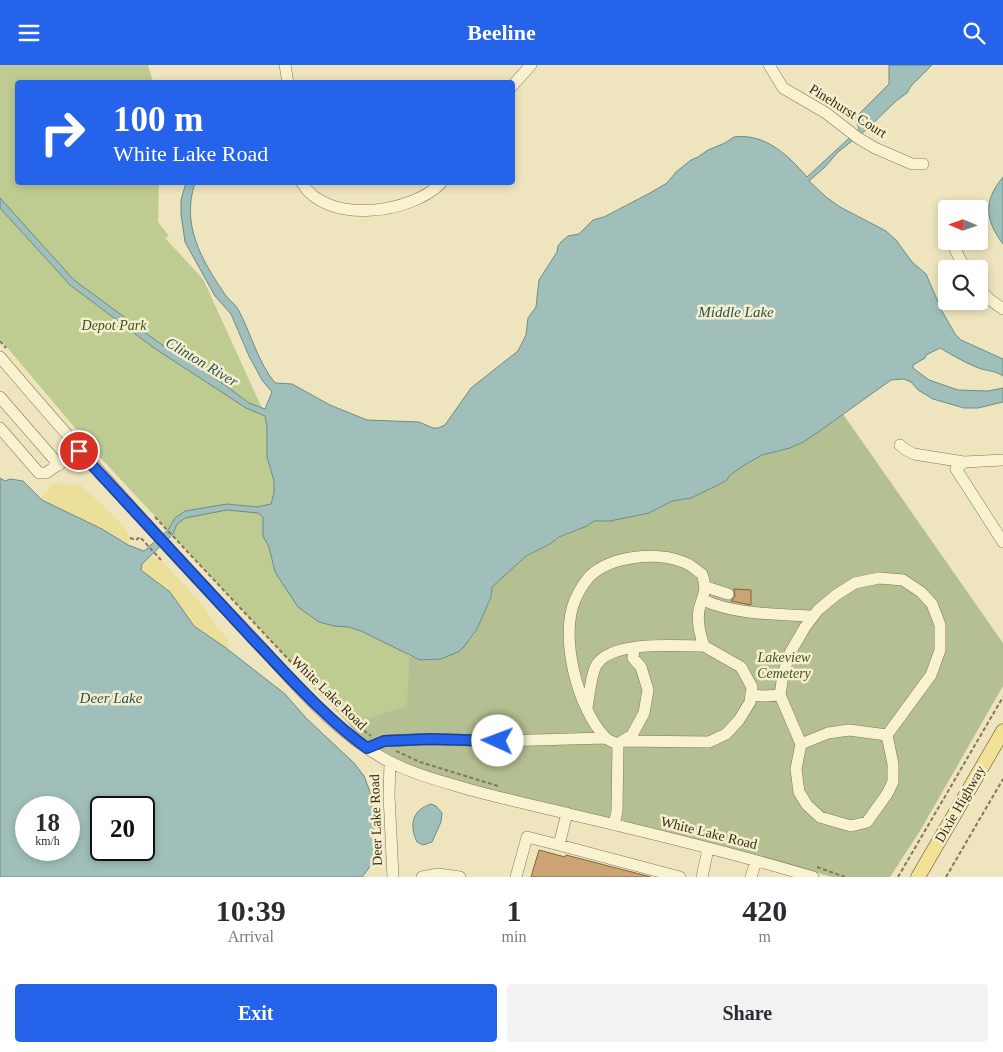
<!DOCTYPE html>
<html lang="en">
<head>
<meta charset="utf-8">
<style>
  :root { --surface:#fff; --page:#f2f2f3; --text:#2b2b33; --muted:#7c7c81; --accent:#2563eb }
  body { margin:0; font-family:"Times New Roman",serif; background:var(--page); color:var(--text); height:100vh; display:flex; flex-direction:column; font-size:19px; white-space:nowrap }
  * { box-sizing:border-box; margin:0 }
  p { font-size:16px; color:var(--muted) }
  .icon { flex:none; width:28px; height:28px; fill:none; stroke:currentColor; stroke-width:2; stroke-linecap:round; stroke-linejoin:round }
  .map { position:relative; height:812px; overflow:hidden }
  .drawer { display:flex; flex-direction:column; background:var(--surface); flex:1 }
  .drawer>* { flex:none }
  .banner { position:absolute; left:15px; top:15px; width:500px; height:105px; border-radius:5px; box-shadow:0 2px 8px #0003; background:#2563eb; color:#fff; overflow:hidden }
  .needle { width:32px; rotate:272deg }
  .fabs { position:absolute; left:938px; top:135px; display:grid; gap:10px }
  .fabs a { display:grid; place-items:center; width:50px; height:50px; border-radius:5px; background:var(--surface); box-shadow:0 2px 8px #0003; font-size:25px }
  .speed { position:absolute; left:15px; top:731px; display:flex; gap:10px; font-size:25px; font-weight:700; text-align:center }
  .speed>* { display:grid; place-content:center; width:65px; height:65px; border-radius:50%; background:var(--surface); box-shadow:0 2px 8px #0003; line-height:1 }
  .speed small { font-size:12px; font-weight:400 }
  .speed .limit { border:2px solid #111; border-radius:8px; background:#fff; color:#111 }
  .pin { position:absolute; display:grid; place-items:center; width:42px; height:42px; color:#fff; margin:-21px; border:2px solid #fff; border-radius:50%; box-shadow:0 1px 5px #0007 }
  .me { position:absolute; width:55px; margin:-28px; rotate:272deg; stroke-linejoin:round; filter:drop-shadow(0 0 4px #0008) }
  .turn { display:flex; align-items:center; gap:18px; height:105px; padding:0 15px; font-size:22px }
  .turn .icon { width:65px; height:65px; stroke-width:2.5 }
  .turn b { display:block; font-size:35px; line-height:42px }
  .eta { display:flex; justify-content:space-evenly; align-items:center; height:85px; text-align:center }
  .eta b { font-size:30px; font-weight:600; line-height:35px }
  .action { display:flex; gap:10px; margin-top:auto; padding:10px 15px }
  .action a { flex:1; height:58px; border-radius:5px; background:var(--accent); color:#fff; font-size:20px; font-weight:600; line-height:58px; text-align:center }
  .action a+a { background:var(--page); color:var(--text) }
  header { display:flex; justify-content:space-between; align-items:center; height:65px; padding:0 15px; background:var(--accent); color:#fff; font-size:22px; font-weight:600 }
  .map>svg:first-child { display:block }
</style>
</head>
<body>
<header><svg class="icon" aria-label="menu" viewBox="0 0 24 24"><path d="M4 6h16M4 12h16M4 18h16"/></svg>Beeline<svg class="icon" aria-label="search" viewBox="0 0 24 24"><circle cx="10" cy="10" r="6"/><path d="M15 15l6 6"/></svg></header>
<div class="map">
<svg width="1003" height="812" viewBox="0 0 1003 812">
  <rect width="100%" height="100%" fill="#eee5be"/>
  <path fill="#becc92" d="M 0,0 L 148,0 L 153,17 L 18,18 L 18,118 L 159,118 L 158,157 L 169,171 L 165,173 L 203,214 L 261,341 L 409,591 L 408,641 L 349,659 L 97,389 L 0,274 Z"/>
  <path fill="#ebdf9a" d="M 55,417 C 64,422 72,418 80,420 C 97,436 118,451 130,471 L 128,480 L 40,433 Z
    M 150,491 L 161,495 L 202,539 L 216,561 L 228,575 L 229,582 L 226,583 L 194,561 L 170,527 L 141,505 L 142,499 Z"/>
  <path fill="#b5c092" d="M 843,349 L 1003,578 L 1003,621 L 920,766 L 890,812 L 832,812 L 773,795 L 458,717 L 417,704 L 382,688 L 359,673 L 349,659 L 407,641 L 409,591 C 435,601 458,592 474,569 C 478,564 479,557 482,551 C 484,545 489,540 491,533 C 492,528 491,524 494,518 L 526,491 L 550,479 L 560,472 L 587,461 L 594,456 L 610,456 L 649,448 L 672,436 L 691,433 L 726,416 L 730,410 L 746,399 L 762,390 L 790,383 L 803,377 Z"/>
  <path fill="#a1bfba" stroke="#698d88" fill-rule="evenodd" d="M 889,0 L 932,0 L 911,21 L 907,28 L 896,36 L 866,65 L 838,87 L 825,102 L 809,116 L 826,132 L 840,142 L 886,166 L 896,175 L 912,197 L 926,209 L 942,246 L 955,269 L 961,275 L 1003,294 L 1003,311 C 992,304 987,307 976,302 C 964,297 952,290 940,283 L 926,290 L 925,293 L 913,300 L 913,303 L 929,315 L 958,325 L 988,326 L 1003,323 L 1003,337 L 978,343 L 964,343 L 933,334 L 918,325 L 911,317 L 904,314 L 891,315 L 817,368 L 803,377 L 790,383 L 762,390 L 746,399 L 730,410 L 726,416 L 691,433 L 672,436 L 649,448 L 610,456 L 594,456 L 587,461 L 559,472 L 550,479 L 526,491 L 492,522 L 491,532 L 477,564 L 463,583 L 458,587 L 441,594 L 420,595 L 361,566 L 349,562 L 334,561 L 319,557 L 298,542 L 275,507 L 269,482 L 263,471 L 263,452 L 258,448 L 227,445 L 185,453 L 177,459 L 173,469 L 142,499 L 141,505 L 170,527 L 194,561 L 226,583 L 285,629 L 306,653 L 354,698 L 364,711 L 372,732 L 374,788 L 372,799 L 362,812 L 0,812 L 0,413 L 5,416 L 10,414 L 23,416 L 42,435 L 102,464 L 128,480 L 144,486 L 168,465 L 175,453 L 185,446 L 227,439 L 257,442 L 271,439 L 274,428 L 274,416 L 267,392 L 267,362 L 265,351 L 246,343 L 154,283 L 70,220 L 0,143 L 0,133 L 74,215 L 158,277 L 225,320 L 249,338 L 265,344 L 272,327 L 262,315 L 249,291 L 231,249 L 215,231 L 185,177 L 181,149 L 181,135 L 186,118 L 195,118 C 181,159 201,194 224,228 C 228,235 236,239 239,246 C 251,269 258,297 275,318 L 292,319 L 330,340 L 367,355 L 419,357 L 433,363 L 438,363 L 445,360 L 471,323 L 518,286 L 526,270 L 528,253 L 536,242 L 539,215 L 557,187 L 558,181 L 561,177 L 568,171 L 579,169 L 593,155 L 604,152 L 650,128 L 667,118 L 676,107 L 691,95 L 698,92 L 708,85 L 725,78 L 734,72 C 765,68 788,90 807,112 L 859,64 L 855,53 L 889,19 ZM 26,742 L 69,742 L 69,785 L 26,785 ZM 101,742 L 144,742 L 144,785 L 101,785 Z
    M 1003,112 L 1003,179 C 985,155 983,136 1003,112 Z
    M 431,739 L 436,741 L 442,748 L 441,757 L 432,777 L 423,780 L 417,777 C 409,760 412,745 431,739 Z"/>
  <path fill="#cca373" stroke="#85623c" d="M 734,524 L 751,525 L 751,540 L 731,536 L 735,531 Z
    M 539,785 L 565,792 L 566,790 L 651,812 L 531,812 Z"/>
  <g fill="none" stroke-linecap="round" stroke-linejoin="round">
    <defs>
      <path id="minor" d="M 285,0 L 288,18
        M 769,0 L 783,23 L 826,48 L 858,73 L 875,83 L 912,99 L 923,99
        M 512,21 L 531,0
        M 302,118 C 327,160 411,149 441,118
        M 945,148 L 946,159
        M 951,176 L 965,204
        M 979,223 L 989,234 L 1003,244
        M 0,292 C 81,387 163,479 249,569 C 292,615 334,668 390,697 C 416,710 444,717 471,725 C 504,734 536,741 569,749 C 651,768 733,788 813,812
        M 0,332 L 59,400
        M 0,363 L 39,408 L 46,408 L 79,385
        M 900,380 L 906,385 L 914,389 L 964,397
        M 1003,395 L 964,397 L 956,404 L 1003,477
        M 879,513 L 903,515 L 921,527 L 932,539 L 940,560 L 940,585 L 931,610 L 887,670 L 893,699 L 893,717 L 887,729 L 867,757 L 851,761 L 837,757 L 820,752 L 807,740 L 799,727 L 796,704 L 801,679 L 780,630 L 783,610 L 790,588 L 805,562 L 818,545 L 836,530 L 855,518 Z
        M 706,522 L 728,529
        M 703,535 C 736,550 776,549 812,551
        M 751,630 L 764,631 L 780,630
        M 587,643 C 589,632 591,608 597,599 C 614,575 677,581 704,581
        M 621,677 L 632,670 L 644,648 L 648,625 L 641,602 L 633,593 L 634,583
        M 618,679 C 614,677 608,676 605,672 C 578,644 559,572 575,535 C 578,528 584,518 589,512 C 610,491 656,486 683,497 C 690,499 696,505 702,509 C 708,527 703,528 699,545 C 697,557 700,570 704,581 L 741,602 L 752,622 L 750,637 L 739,655 L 726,669 L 709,677 L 624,676
        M 801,679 L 828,668 L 849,665 L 887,670
        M 367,683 L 385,676 L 430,674 L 498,676 L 605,673
        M 390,697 L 389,730 L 393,812
        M 567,748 L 559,780 L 680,812
        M 614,760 L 617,746 L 618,679
        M 422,812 L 438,809 L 460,812
        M 516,812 L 527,772 L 559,780
        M 702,812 L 708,784
        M 751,812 L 756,796"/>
      <path id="major" d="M 918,812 L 1003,666"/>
    </defs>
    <use href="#minor" stroke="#867657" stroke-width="12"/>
    <use href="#major" stroke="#53432b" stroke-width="15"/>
    <path stroke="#867657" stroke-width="2" stroke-dasharray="4 2.5" stroke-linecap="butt" d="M 0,276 L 6,283
      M 155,452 L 319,627 L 346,652 L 371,671
      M 130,473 L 136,475 L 140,472 L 161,495
      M 396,686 L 420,697 L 498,721
      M 817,802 L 845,812
      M 898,812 L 1003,632
      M 946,812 L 1003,714"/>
    <use href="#minor" stroke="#f9f2d1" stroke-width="11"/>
    <use href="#major" stroke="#f2e094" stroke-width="14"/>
  </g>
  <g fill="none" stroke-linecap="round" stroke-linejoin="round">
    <defs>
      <path id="route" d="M 79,386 C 137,448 194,511 252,573 C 289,611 324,652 367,683 L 384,676 L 430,674 L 498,676"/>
    </defs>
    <use href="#route" stroke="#184099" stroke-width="12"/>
    <use href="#route" stroke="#2563eb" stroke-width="9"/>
  </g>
  <g text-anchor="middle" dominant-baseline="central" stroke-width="5" stroke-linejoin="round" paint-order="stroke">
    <g font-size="14" fill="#352b1c" stroke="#f5efcd">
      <text transform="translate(848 46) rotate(32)">Pinehurst Court</text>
      <text transform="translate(329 628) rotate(44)">White Lake Road</text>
      <text transform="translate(960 739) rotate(-60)">Dixie Highway</text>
      <text transform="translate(376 755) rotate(-92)">Deer Lake Road</text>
      <text transform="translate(709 768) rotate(14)">White Lake Road</text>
    </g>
    <g font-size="14" font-style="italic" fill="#405222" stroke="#f5efcd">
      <text x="114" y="260">Depot Park</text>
      <text x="784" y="592">Lakeview<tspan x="784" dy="16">Cemetery</tspan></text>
    </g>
    <g font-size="15" font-style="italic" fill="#2a5355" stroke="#f5efcd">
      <text x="736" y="247">Middle Lake</text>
      <text transform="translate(202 297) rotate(31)">Clinton River</text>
      <text x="111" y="633">Deer Lake</text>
    </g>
  </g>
</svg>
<div class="fabs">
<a><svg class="needle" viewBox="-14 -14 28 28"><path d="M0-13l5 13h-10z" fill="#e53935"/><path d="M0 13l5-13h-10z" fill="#7c7c81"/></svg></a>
<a><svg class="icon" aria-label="search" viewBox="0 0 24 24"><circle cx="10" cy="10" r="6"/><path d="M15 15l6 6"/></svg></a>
</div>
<div class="speed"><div>18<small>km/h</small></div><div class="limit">20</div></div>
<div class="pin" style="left:79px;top:386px;background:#d93025"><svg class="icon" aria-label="arrive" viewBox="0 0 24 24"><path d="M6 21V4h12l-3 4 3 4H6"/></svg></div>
<svg class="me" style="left:498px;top:676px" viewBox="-20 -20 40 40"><circle r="19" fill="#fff"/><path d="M0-13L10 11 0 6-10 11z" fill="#2563eb"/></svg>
<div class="banner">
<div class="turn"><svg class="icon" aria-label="right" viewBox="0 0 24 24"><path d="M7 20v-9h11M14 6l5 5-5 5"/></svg><div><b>100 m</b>White Lake Road</div></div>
</div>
</div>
<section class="drawer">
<div class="eta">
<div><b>10:39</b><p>Arrival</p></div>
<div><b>1</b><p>min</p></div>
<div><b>420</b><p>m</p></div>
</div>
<div class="action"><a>Exit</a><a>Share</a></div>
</section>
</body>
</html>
